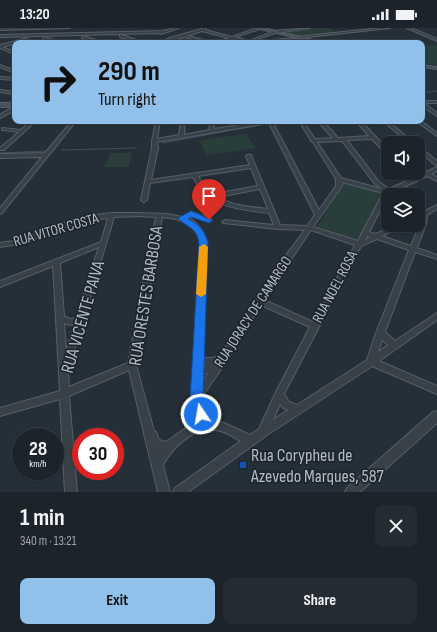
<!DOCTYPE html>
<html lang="en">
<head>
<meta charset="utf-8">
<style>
  :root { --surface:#1c232a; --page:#252b32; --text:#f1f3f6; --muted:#a0a4a8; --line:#3a4047; --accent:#91c0eb }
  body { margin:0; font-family:"Sofia Sans Condensed",sans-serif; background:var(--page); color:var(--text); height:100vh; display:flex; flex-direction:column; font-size:15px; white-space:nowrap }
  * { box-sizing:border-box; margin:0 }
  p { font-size:13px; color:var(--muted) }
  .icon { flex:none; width:22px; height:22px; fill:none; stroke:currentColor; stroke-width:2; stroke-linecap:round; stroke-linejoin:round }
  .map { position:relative; height:464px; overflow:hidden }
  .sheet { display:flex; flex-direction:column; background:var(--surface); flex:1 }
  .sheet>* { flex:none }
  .top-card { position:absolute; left:12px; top:12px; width:413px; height:84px; border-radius:8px; box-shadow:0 1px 3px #0004,0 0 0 1px var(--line); background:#91c0eb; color:#111; overflow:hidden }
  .controls { position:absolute; left:381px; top:108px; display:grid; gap:8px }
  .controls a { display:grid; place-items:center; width:44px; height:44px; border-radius:8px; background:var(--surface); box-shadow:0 1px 3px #0004,0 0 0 1px var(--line); font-size:20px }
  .speed { position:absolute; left:12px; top:400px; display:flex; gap:8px; font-size:20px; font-weight:700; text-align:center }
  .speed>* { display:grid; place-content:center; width:52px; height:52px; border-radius:50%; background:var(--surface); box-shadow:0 1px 3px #0004,0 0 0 1px var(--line); line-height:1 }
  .speed small { font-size:10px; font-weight:400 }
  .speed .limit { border:6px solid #d22; background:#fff; color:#111 }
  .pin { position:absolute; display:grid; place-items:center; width:34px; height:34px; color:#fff; margin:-41px -17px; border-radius:50% 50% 50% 0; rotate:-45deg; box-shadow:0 0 4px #0007 }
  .pin .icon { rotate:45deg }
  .me { position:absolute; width:44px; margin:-22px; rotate:348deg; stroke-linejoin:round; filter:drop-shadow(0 0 3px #0008) }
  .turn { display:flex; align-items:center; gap:14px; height:84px; padding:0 20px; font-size:18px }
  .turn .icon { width:52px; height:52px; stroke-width:2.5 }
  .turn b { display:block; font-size:28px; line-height:34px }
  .round { display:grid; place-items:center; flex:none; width:42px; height:42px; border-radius:8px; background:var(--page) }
  .head { display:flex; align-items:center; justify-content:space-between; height:68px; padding:0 20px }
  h1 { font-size:24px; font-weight:700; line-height:30px }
  .button { display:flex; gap:8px; margin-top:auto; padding:8px 20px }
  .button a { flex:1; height:46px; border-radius:8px; background:var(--accent); color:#111; font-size:16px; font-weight:700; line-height:46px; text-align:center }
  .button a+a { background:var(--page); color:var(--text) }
  .status { display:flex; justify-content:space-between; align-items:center; height:28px; padding:0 20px; background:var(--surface); direction:ltr }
  .status svg { height:11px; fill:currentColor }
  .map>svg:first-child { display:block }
</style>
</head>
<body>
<div class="status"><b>13:20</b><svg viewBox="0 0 49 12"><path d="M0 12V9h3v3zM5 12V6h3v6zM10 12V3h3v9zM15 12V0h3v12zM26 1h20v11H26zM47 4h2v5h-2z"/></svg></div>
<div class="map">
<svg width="437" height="464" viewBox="0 0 437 464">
  <rect width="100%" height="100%" fill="#252f38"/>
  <path fill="#293d3a" d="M 316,0 L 328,0 L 337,4 L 300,8 L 284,5 Z
    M 437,16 L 437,37 L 422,36 L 422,19 Z
    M 246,106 L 256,120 L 206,127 L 199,112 Z
    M 110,125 L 132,125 L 129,139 L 105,139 Z
    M 344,155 L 385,166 L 357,214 L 317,199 Z"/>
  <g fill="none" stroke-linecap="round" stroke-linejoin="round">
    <path stroke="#3c4f5f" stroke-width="1" d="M 422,65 L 437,63
      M 275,94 L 280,93
      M 163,115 L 270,95
      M 62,122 L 136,120
      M 0,125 L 46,123"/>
    <defs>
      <path id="minor" d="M 0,0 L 70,0 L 0,2 Z
        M 175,0 L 179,0 L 161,6 L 160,5 L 0,9 L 0,7 L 164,3 Z
        M 205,0 L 206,1 L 205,2 L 232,9 L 257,0 L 257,2 L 235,9 L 249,13 L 275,3 L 310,0 L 275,5 L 252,13 L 256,15 L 250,15 L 232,11 L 220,15 L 210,15 L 184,9 L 176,11 L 186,15 C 181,15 175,12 171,13 C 167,14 164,15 159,15 L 170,10 ZM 202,3 L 229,10 L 216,15 L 187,8 Z
        M 380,0 L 390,0 L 299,10 L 297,9 Z
        M 407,0 L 411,0 L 437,11 L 437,13 Z
        M 120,7 L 122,7 L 145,15 L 140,15 L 120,9 Z
        M 83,8 L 103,14 L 104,15 L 99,15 L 82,10 Z
        M 44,9 L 61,14 L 62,15 L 57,15 L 43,11 Z
        M 27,10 L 28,12 L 2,19 L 15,24 L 15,26 L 0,20 L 0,17 Z
        M 290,11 L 293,12 L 289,15 L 285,15 Z
        M 0,37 L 15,43 L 15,45 L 0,39 Z
        M 0,49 L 15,50 L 15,52 L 0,51 Z
        M 0,62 L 15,64 L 15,66 L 0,64 Z
        M 14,72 L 15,72 L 15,75 L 12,78 L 8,78 L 8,76 Z
        M 422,73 L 437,73 L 437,75 L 424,75 L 437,85 L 437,88 L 422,78 Z
        M 13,79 L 15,79 L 15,82 L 0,90 L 0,87 Z
        M 31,93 L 36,93 L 4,122 L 0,122 L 0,120 L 19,104 L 4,102 L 2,102 L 2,100 L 21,102 Z
        M 72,93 L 76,93 L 2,185 L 0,186 L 0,180 L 42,129 L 0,130 L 0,126 L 45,125 Z
        M 156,93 L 160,93 L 157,111 L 179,107 L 181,93 L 185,93 L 184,107 L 210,102 L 209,93 L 213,93 L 214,101 L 264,93 L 274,93 L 273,94 L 291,93 L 274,97 L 319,182 L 336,158 L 336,151 L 313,114 L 311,113 L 311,112 L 299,93 L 303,93 L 315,111 L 333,110 L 319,95 L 320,93 L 323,93 L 338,110 L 369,108 L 356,93 L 361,93 L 388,122 L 388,127 L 386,126 L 372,111 L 347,112 L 379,154 L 389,161 L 409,152 L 403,145 L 409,145 L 413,150 L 437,139 L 437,143 L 431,146 L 437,149 L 437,153 L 427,148 L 415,154 L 389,165 L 369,204 L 376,206 L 396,197 L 404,197 L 382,208 L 411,218 L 420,196 L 420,190 L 418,191 L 418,187 L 437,177 L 437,181 L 427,187 L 426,196 L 417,220 L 437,227 L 437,231 L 415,224 L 385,304 L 395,313 L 437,285 L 437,292 L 379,333 L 437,358 L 437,366 L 372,338 L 267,407 L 188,464 L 173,464 L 175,460 L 241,413 C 233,409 225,403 215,402 C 194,398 172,420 163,437 L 170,464 L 158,464 L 129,342 L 69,368 L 77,464 L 65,464 L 60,371 L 0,388 L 0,380 L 60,363 L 53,238 L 0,259 L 0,253 L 101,214 L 108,190 L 76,195 L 24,215 L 0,219 L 0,215 L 20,212 L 72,192 L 95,187 L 112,185 L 138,185 L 167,186 L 182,189 L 191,184 L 211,191 L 212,192 L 209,194 L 192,188 L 188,190 C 198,194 204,205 207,215 L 203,330 L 211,330 L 220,328 L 275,242 L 305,202 L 278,201 L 223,195 L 222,194 L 225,192 L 274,197 L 269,185 C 251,183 222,180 208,168 C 203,164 197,156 193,149 L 150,155 L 147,172 L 144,174 L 142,173 L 141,172 L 152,120 L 152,113 ZM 269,95 L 315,187 L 307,198 L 280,197 L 251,127 L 247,127 L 246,128 L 250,137 L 151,152 L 158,120 L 157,114 ZM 342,113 L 375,156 L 382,161 L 341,150 L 317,114 ZM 251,140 L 258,158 L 214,166 L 203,156 L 198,148 ZM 342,154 L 383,165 L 358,213 L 313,199 L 342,158 ZM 260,161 L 268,181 C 251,179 233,178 218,169 ZM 138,188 L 156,189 L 128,335 L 69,359 L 68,343 L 69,340 L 114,189 ZM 162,189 C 181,191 195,194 201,215 L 190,397 L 166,414 L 159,412 L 156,404 L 154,403 L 136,337 ZM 311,202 L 355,217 L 313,294 L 264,272 L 281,246 ZM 367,208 L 370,209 L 365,212 ZM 377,211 L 409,222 L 376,305 L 367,332 L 297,377 L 289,374 L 284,366 L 361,218 ZM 99,219 L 76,290 L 70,291 L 64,288 L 60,235 ZM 261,277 L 310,299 L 276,364 L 259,401 L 250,407 L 224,395 L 211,392 C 206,385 202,378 201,370 L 226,334 ZM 64,295 L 69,297 L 74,296 L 66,323 ZM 382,312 L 388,317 L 378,324 ZM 202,345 L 208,346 L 202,354 ZM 280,376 L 283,380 L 288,382 L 273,392 Z
        M 383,93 L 388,93 L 414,115 L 409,115 Z
        M 416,93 L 421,93 L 437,105 L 437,108 Z
        M 418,118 L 437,133 L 437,138 L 418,123 Z"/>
      <path id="tertiary" d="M 437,383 L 437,395 L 360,464 L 345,464 L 347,460 L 433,384 Z"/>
      <path id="secondary" d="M 256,0 L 263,0 L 326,15 L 319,15 Z
        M 294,10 L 295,12 L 250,15 L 252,14 Z
        M 422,37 L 437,39 L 437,41 L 422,39 Z
        M 0,75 L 15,75 L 15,79 L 0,79 Z"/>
    </defs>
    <use href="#minor" stroke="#565f66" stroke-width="2"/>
    <use href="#tertiary" stroke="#565f66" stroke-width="2"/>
    <use href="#secondary" stroke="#565f66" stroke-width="2"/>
    <use href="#minor" fill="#384148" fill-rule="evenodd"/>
    <use href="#tertiary" fill="#384148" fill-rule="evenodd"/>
    <use href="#secondary" fill="#46515b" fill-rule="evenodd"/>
  </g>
  <path fill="#1a73e8" stroke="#114b97" d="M 191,183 L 213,192 L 209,195 L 191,189 L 188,191 C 199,196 205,203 208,215 L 203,372 L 207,386 L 205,390 L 201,392 L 196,390 L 190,372 L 199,215 C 196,198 188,201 178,190 Z"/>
  <path fill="#f59e0b" d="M 204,216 L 208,219 L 206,266 L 201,269 L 196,266 L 199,219 Z"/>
  <rect fill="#1a4fb4" stroke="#1d262d" stroke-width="1.5" x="239" y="433" width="8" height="8" rx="2"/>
  <g text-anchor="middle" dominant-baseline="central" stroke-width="3.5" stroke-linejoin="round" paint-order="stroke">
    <g font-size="15" fill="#b3bcc4" stroke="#1d262d">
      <text transform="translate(56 202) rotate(-16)">RUA VITOR COSTA</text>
      <text transform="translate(335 259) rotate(-62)">RUA NOEL ROSA</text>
      <text transform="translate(253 284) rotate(-57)">RUA JORACY DE CAMARGO</text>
    </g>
    <g font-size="18" fill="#b3bcc4" stroke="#1d262d">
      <text transform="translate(146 268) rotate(-81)">RUA ORESTES BARBOSA</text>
      <text transform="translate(83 289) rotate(-74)">RUA VICENTE PAIVA</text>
    </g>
    <g font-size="18" fill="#b3bcc4" stroke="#1d262d" text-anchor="start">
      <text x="251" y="427">Rua Corypheu de<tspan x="251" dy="21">Azevedo Marques, 587</tspan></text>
    </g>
  </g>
</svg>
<div class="controls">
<a><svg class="icon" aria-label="sound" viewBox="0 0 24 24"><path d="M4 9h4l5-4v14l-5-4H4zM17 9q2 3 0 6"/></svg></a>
<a><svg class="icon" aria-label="layers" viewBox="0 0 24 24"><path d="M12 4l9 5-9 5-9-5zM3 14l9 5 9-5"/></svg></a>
</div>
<div class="speed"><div>28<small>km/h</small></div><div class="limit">30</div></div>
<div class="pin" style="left:209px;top:192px;background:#d93025"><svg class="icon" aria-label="arrive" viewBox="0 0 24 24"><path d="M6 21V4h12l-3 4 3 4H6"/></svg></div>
<svg class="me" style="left:201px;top:386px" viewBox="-20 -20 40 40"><circle r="17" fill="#1a73e8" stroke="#fff" stroke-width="3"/><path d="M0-11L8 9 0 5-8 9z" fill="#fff"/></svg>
<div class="top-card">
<div class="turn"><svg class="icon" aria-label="right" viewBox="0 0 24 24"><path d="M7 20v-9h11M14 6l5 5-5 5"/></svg><div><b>290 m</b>Turn right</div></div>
</div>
</div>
<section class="sheet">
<div class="head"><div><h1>1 min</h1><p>340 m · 13:21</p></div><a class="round"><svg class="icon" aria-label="close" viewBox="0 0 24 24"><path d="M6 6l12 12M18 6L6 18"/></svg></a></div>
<div class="button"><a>Exit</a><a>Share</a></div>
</section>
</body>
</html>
